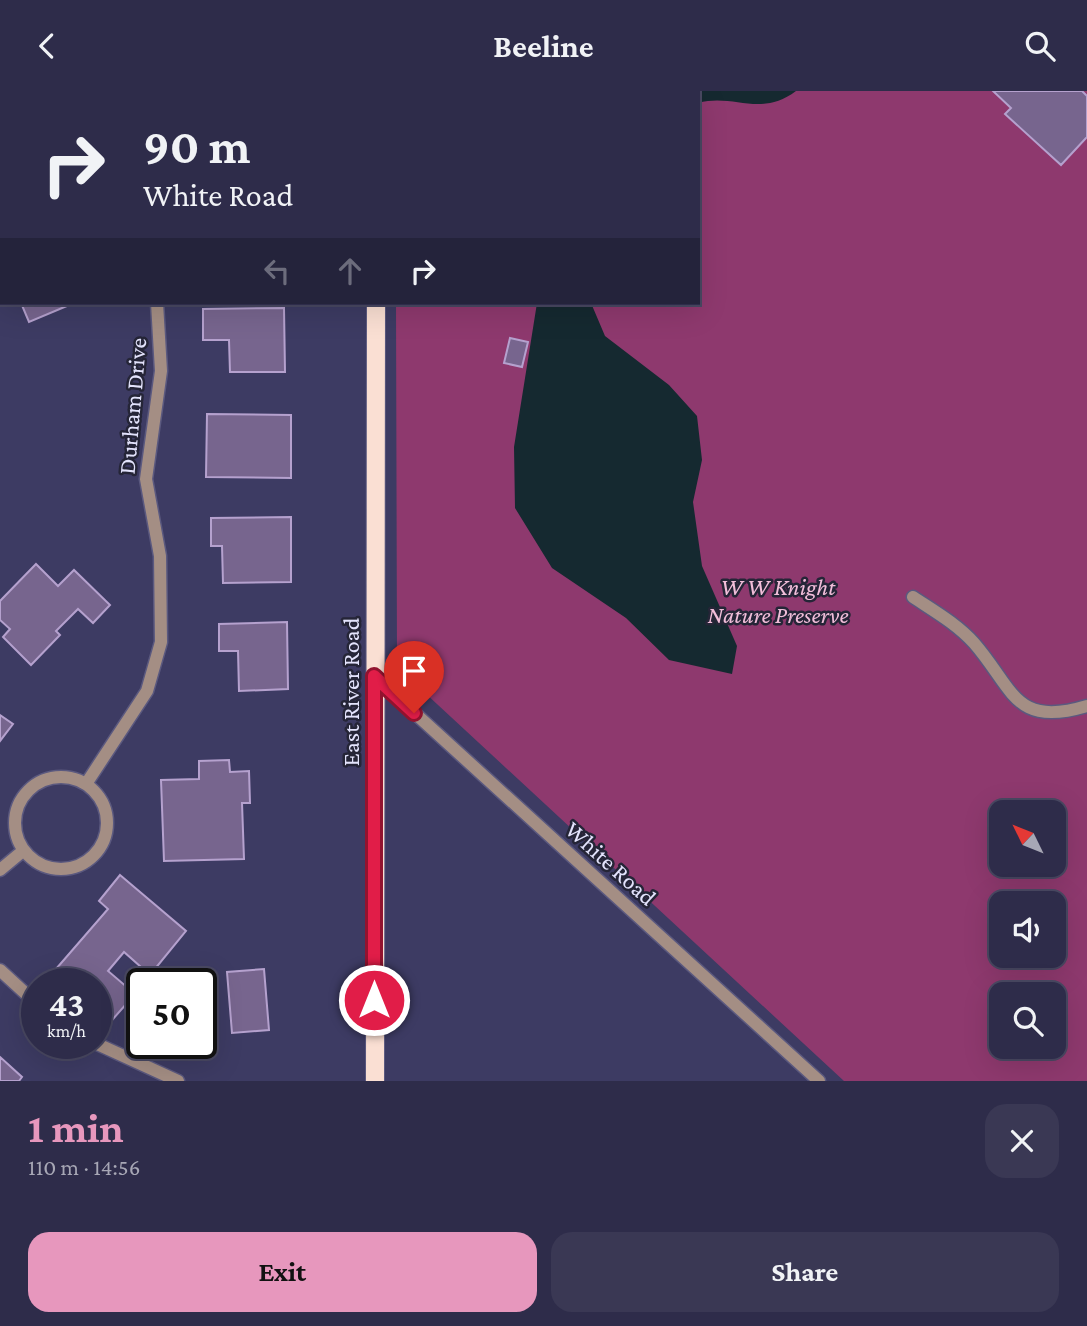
<!DOCTYPE html>
<html lang="en">
<head>
<meta charset="utf-8">
<style>
  :root { --surface:#2e2c4a; --page:#3a3854; --text:#f1f3f6; --muted:#a7a7b5; --line:#494862; --accent:#e797bd }
  body { margin:0; font-family:"Crimson Pro",serif; background:var(--page); color:var(--text); height:100vh; display:flex; flex-direction:column; font-size:26px; white-space:nowrap }
  * { box-sizing:border-box; margin:0 }
  p { font-size:23px; color:var(--muted) }
  .icon { flex:none; width:38px; height:38px; fill:none; stroke:currentColor; stroke-width:2; stroke-linecap:round; stroke-linejoin:round }
  .map { position:relative; height:990px; overflow:hidden }
  .panel { display:flex; flex-direction:column; background:var(--surface); flex:1 }
  .panel>* { flex:none }
  .banner { position:absolute; left:0px; top:0px; width:700px; height:214px; box-shadow:0 7px 28px #0002,0 0 0 2px var(--line); background:#2e2c4a; color:var(--text); overflow:hidden }
  .needle { width:46px; rotate:313deg }
  .controls { position:absolute; left:989px; top:709px; display:grid; gap:14px }
  .controls a { display:grid; place-items:center; width:77px; height:77px; border-radius:14px; background:var(--surface); box-shadow:0 7px 28px #0002,0 0 0 2px var(--line); font-size:35px }
  .speed { position:absolute; left:21px; top:877px; display:flex; gap:14px; font-size:35px; font-weight:700; text-align:center }
  .speed>* { display:grid; place-content:center; width:91px; height:91px; border-radius:50%; background:var(--surface); box-shadow:0 7px 28px #0002,0 0 0 2px var(--line); line-height:1 }
  .speed small { font-size:18px; font-weight:400 }
  .speed .limit { border:4px solid #111; border-radius:10px; background:#fff; color:#111 }
  .pin { position:absolute; display:grid; place-items:center; width:60px; height:60px; color:#fff; margin:-72px -30px; border-radius:50% 50% 50% 0; rotate:-45deg; box-shadow:0 0 7px #0007 }
  .pin .icon { rotate:45deg }
  .me { position:absolute; width:77px; margin:-38px; rotate:0deg; stroke-linejoin:round; filter:drop-shadow(0 0 5px #0008) }
  .turn { display:flex; align-items:center; gap:24px; height:147px; padding:0 28px; font-size:32px }
  .turn .icon { width:91px; height:91px; stroke-width:2.5 }
  .turn b { display:block; font-size:49px; line-height:60px }
  .lanes { display:flex; align-items:center; height:66px; padding:0 28px; background:#0003; justify-content:center; gap:35px; direction:ltr }
  .lanes .off { opacity:.35 }
  .round { display:grid; place-items:center; flex:none; width:74px; height:74px; border-radius:21px; background:var(--page) }
  .headline { display:flex; align-items:center; justify-content:space-between; height:119px; padding:0 28px }
  h1 { font-size:42px; font-weight:700; line-height:52px; color:var(--accent) }
  .action { display:flex; gap:14px; margin-top:auto; padding:14px 28px }
  .action a { flex:1; height:80px; border-radius:21px; background:var(--accent); color:#111; font-size:28px; font-weight:700; line-height:80px; text-align:center }
  .action a+a { background:var(--page); color:var(--text) }
  header { display:flex; justify-content:space-between; align-items:center; height:91px; padding:0 28px; background:var(--surface); font-size:32px; font-weight:700 }
  .map>svg:first-child { display:block }
</style>
</head>
<body>
<header><svg class="icon" aria-label="back" viewBox="0 0 24 24"><path d="M15 5l-7 7 7 7"/></svg>Beeline<svg class="icon" aria-label="search" viewBox="0 0 24 24"><circle cx="10" cy="10" r="6"/><path d="M15 15l6 6"/></svg></header>
<div class="map">
<svg width="1087" height="990" viewBox="0 0 1087 990">
  <rect width="100%" height="100%" fill="#3d3b63"/>
  <path fill="#8e396e" fill-rule="evenodd" d="M 395,0 L 1087,0 L 1087,990 L 844,990 L 397,576 L 396,212 L 698,212 L 698,2 ZM 1001,721 L 1054,721 L 1054,774 L 1001,774 ZM 1001,812 L 1054,812 L 1054,864 L 1001,864 ZM 1001,903 L 1054,903 L 1054,956 L 1001,956 Z"/>
  <path fill="#152930" d="M 581,0 L 796,0 C 760,27 734,2 698,12 L 698,2 Z
    M 537,212 L 591,212 L 605,245 L 669,294 L 697,325 L 702,369 L 693,411 L 702,475 L 737,555 L 732,583 L 669,569 L 626,527 L 552,477 L 515,417 L 514,356 Z"/>
  <path fill="#77658e" stroke="#b5a1ce" stroke-width="2" d="M 199,0 L 246,0 L 247,2 L 194,2 Z
    M 993,0 L 1082,0 L 1087,5 L 1087,46 L 1061,74 L 1005,23 L 1011,17 Z
    M 0,36 L 2,36 L 0,67 Z
    M 0,130 L 2,130 L 2,166 L 0,162 Z
    M 21,212 L 74,212 L 29,231 Z
    M 284,217 L 285,281 L 230,281 L 229,249 L 203,249 L 203,218 Z
    M 510,247 L 528,251 L 522,276 L 504,272 Z
    M 207,323 L 291,324 L 291,387 L 206,386 Z
    M 291,426 L 291,491 L 223,492 L 222,455 L 211,455 L 211,427 Z
    M 36,473 L 58,495 L 74,479 L 110,514 L 93,532 L 78,518 L 56,540 L 60,544 L 31,574 L 3,546 L 10,538 L 0,529 L 0,510 Z
    M 287,531 L 288,598 L 239,600 L 238,560 L 219,560 L 219,533 Z
    M 0,624 L 13,633 L 0,650 Z
    M 229,669 L 230,681 L 249,680 L 250,712 L 242,712 L 244,768 L 164,770 L 161,689 L 199,688 L 199,670 Z
    M 120,784 L 186,840 L 150,884 L 124,861 L 108,880 L 135,903 L 113,928 L 96,913 L 96,892 L 72,892 L 56,878 L 108,818 L 99,810 Z
    M 264,878 L 269,939 L 232,942 L 227,881 Z
    M 0,966 L 22,986 L 19,990 L 0,990 Z"/>
  <g fill="none" stroke-linecap="round" stroke-linejoin="round">
    <defs>
      <path id="minor" d="M 94,0 L 94,2
        M 913,506 C 934,520 957,533 974,552 C 1014,598 1014,637 1087,615
        M 374,585 L 819,990
        M15 732a46 46 0 1 1 92 0a46 46 0 1 1-92 0Z
        M 86,693 L 147,600 L 161,551 L 160,465 L 146,388 L 161,280 L 157,212
        M 0,779 L 24,759
        M 0,879 L 37,913
        M 95,952 L 178,990"/>
      <path id="major" d="M 377,2 L 377,0
        M 375,990 L 376,212"/>
    </defs>
    <use href="#minor" stroke="#5b597f" stroke-width="15"/>
    <use href="#major" stroke="#5b597f" stroke-width="20"/>
    <use href="#minor" stroke="#a48e84" stroke-width="12"/>
    <use href="#major" stroke="#fadfd3" stroke-width="18"/>
  </g>
  <g fill="none" stroke-linecap="round" stroke-linejoin="round">
    <defs>
      <path id="route" d="M 374,909 L 374,585 L 414,622"/>
    </defs>
    <use href="#route" stroke="#92132f" stroke-width="18"/>
    <use href="#route" stroke="#e11d48" stroke-width="12"/>
  </g>
  <g text-anchor="middle" dominant-baseline="central" stroke-width="5" stroke-linejoin="round" paint-order="stroke">
    <g font-size="24" fill="#e3e3fc" stroke="#252537">
      <text transform="translate(132 315) rotate(-85)">Durham Drive</text>
      <text transform="translate(350 601) rotate(-90)">East River Road</text>
      <text transform="translate(611 772) rotate(42)">White Road</text>
    </g>
    <g font-size="24" font-style="italic" fill="#f2beda" stroke="#252537">
      <text x="778" y="495">W W Knight<tspan x="778" dy="28">Nature Preserve</tspan></text>
    </g>
  </g>
</svg>
<div class="controls">
<a><svg class="needle" viewBox="-14 -14 28 28"><path d="M0-13l5 13h-10z" fill="#e53935"/><path d="M0 13l5-13h-10z" fill="#a7a7b5"/></svg></a>
<a><svg class="icon" aria-label="sound" viewBox="0 0 24 24"><path d="M4 9h4l5-4v14l-5-4H4zM17 9q2 3 0 6"/></svg></a>
<a><svg class="icon" aria-label="search" viewBox="0 0 24 24"><circle cx="10" cy="10" r="6"/><path d="M15 15l6 6"/></svg></a>
</div>
<div class="speed"><div>43<small>km/h</small></div><div class="limit">50</div></div>
<div class="pin" style="left:414px;top:622px;background:#d93025"><svg class="icon" aria-label="arrive" viewBox="0 0 24 24"><path d="M6 21V4h12l-3 4 3 4H6"/></svg></div>
<svg class="me" style="left:374px;top:909px" viewBox="-20 -20 40 40"><circle r="17" fill="#e11d48" stroke="#fff" stroke-width="3"/><path d="M0-11L8 9 0 5-8 9z" fill="#fff"/></svg>
<div class="banner">
<div class="turn"><svg class="icon" aria-label="right" viewBox="0 0 24 24"><path d="M7 20v-9h11M14 6l5 5-5 5"/></svg><div><b>90 m</b>White Road</div></div>
<div class="lanes"><svg class="icon off" aria-label="left" viewBox="0 0 24 24"><path d="M17 20v-9H6M10 6l-5 5 5 5"/></svg><svg class="icon off" aria-label="ahead" viewBox="0 0 24 24"><path d="M12 20V5M6 11l6-6 6 6"/></svg><svg class="icon" aria-label="right" viewBox="0 0 24 24"><path d="M7 20v-9h11M14 6l5 5-5 5"/></svg></div>
</div>
</div>
<section class="panel">
<div class="headline"><div><h1>1 min</h1><p>110 m · 14:56</p></div><a class="round"><svg class="icon" aria-label="close" viewBox="0 0 24 24"><path d="M6 6l12 12M18 6L6 18"/></svg></a></div>
<div class="action"><a>Exit</a><a>Share</a></div>
</section>
</body>
</html>
